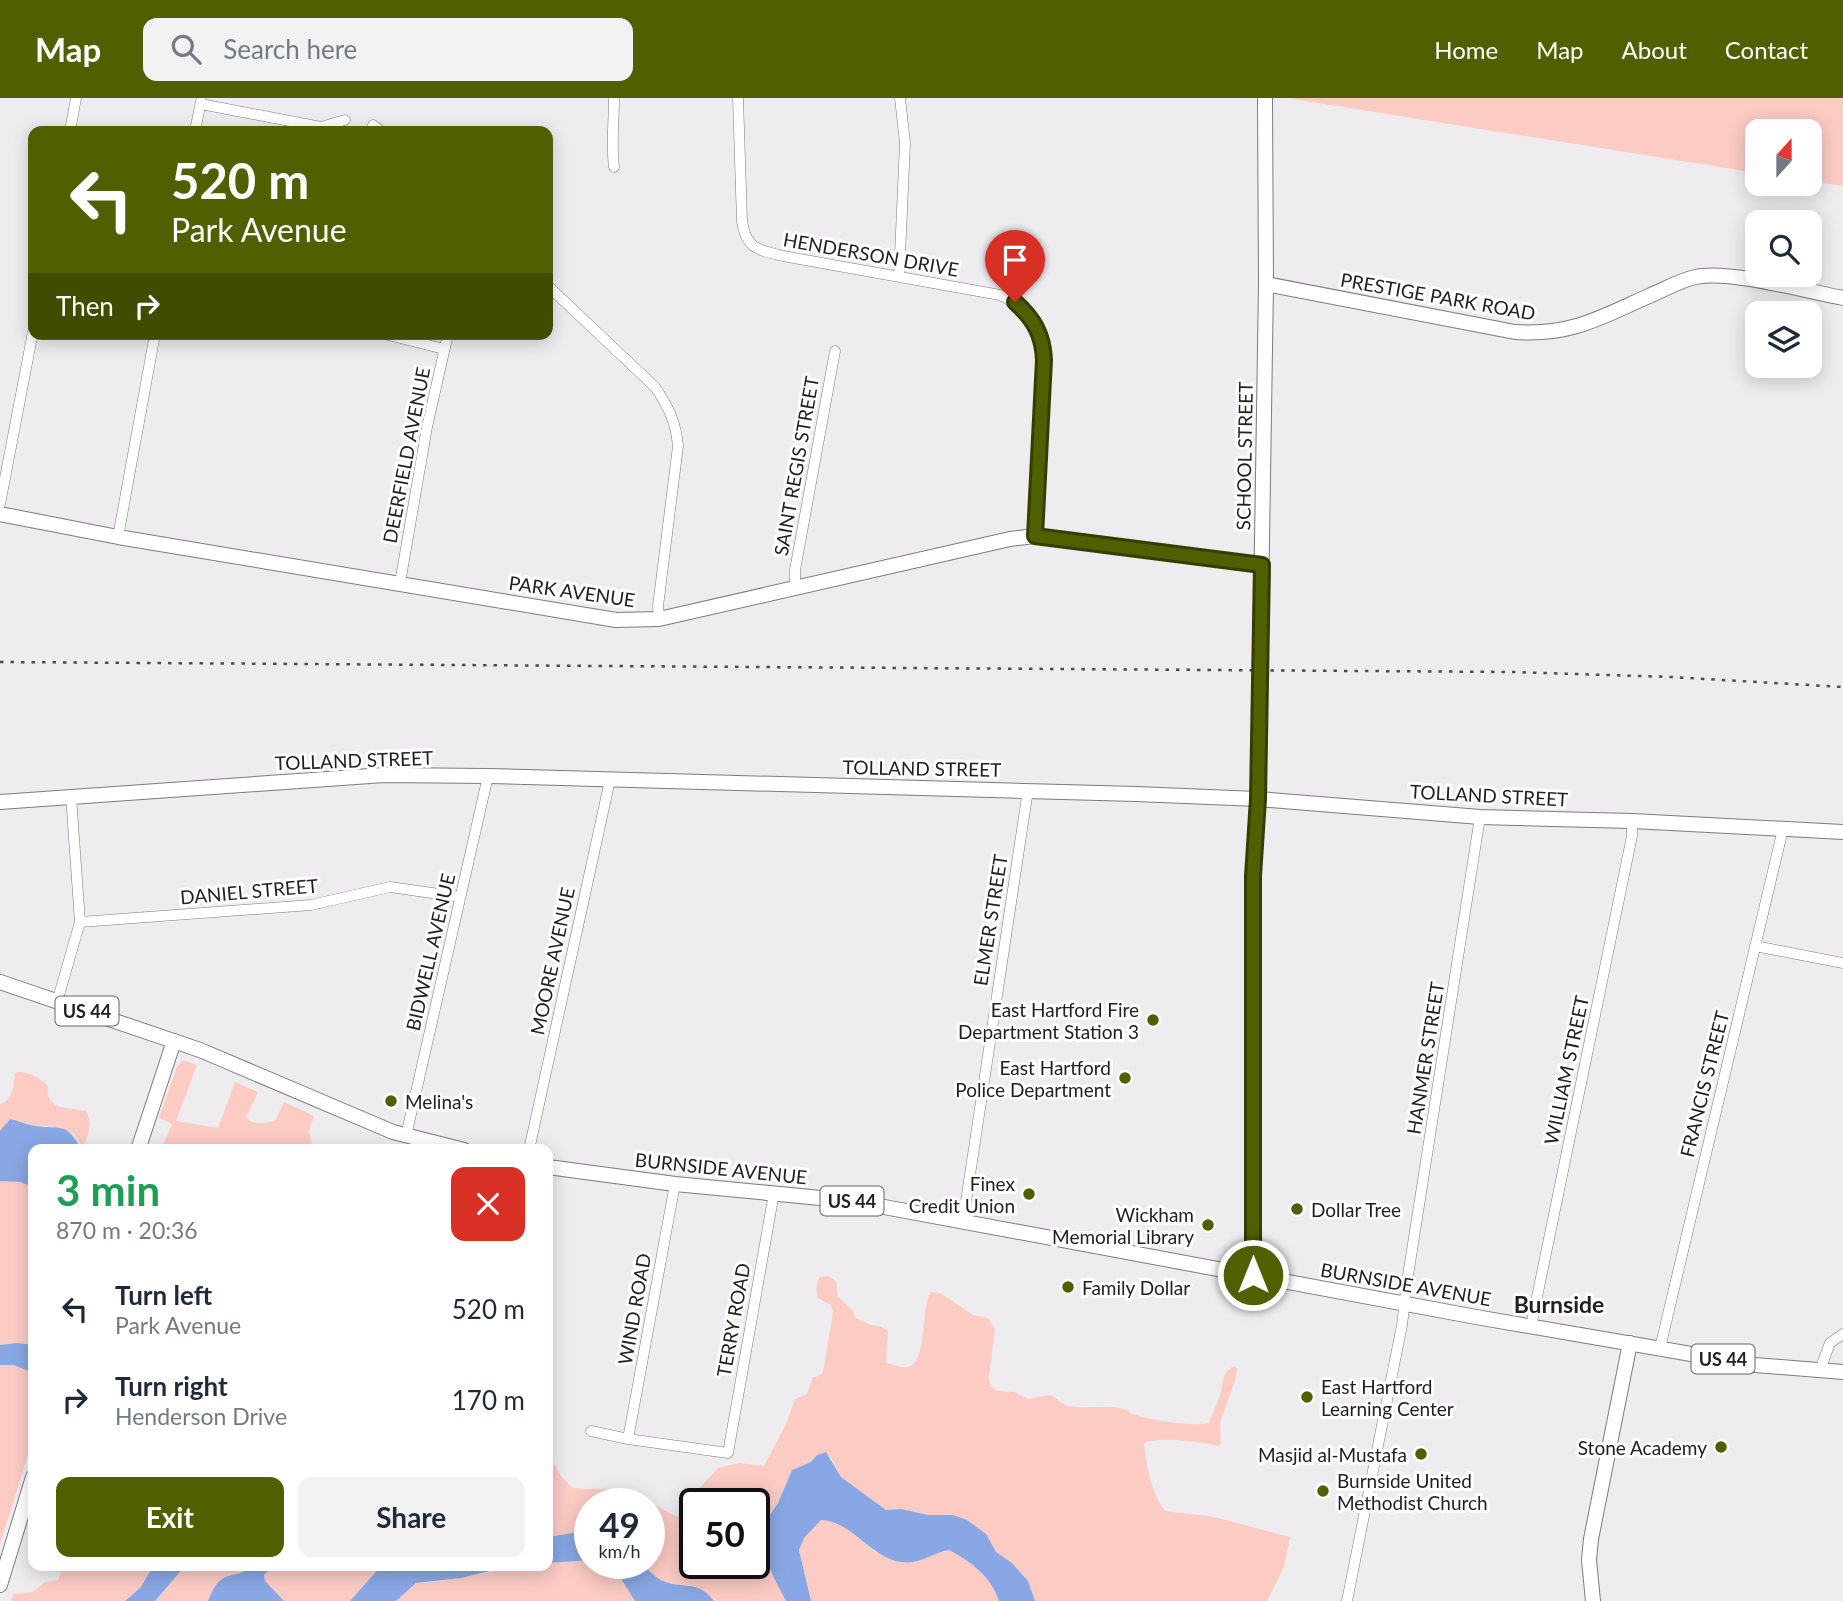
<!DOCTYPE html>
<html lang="en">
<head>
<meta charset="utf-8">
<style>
  :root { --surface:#fff; --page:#f2f2f3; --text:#1f2937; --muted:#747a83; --accent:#505f00 }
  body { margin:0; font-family:Lato,sans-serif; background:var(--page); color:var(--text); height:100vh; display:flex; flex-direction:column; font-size:26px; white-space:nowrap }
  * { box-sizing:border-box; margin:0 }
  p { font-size:23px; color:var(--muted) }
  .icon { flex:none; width:38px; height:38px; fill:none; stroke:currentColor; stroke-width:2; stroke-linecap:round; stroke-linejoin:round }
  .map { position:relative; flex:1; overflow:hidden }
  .drawer { position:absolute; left:28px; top:1046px; width:525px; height:427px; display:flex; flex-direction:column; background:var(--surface); border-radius:14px; box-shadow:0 4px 18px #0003 }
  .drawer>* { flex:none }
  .banner { position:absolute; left:28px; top:28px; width:525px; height:214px; border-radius:14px; box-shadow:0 4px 18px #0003; background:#505f00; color:#fff; overflow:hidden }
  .needle { width:46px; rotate:21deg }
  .buttons { position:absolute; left:1745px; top:21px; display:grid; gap:14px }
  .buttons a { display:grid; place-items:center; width:77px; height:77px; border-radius:14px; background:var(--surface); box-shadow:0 4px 18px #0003; font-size:35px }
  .speed { position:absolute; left:574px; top:1390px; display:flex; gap:14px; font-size:35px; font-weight:700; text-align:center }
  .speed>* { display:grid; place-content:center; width:91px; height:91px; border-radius:50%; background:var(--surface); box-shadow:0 4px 18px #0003; line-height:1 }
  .speed small { font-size:18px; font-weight:400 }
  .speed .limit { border:4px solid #111; border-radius:10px; background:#fff; color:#111 }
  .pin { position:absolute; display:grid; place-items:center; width:60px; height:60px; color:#fff; margin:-72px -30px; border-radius:50% 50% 50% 0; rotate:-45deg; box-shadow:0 0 7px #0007 }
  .pin .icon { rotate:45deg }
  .me { position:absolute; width:77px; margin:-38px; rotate:0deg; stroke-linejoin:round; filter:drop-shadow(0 0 5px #0008) }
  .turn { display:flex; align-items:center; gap:24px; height:147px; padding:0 28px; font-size:32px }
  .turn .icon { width:91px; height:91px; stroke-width:2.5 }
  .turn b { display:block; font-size:49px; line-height:60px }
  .then { display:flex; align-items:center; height:66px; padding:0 28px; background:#0003; gap:14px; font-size:26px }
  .round { display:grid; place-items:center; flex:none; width:74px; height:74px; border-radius:14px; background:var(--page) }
  .head { display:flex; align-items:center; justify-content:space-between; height:119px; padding:0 28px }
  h1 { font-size:42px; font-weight:700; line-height:52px; color:#1e9e55 }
  .action { display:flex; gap:14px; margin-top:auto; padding:14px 28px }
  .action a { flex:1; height:80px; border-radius:14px; background:var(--accent); color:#fff; font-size:28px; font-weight:700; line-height:80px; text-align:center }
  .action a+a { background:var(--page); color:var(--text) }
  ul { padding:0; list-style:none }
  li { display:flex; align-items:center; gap:21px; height:91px; padding:0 28px }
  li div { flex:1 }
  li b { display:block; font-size:26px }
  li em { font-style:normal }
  header { display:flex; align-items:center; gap:42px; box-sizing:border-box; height:98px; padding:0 35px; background:var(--accent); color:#fff }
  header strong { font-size:33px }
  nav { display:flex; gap:38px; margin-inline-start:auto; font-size:24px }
  .search { width:490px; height:63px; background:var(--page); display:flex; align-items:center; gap:18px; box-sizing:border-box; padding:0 24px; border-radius:14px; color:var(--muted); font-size:26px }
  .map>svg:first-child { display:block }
</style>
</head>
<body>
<header>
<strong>Map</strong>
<div class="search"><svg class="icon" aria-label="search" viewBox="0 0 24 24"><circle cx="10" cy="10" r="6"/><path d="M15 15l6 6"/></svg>Search here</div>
<nav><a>Home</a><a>Map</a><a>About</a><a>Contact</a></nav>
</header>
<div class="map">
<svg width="1843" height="1503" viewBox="0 0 1843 1503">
  <rect width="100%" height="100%" fill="#efecef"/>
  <path fill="#fbcbc4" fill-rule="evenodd" d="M 1287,0 L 1843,0 L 1843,88 L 1810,83 L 1810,33 L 1757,33 L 1757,75 Z
    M 183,962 L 197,967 L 176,1023 L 218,1030 L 235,984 L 258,994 L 246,1020 C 257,1028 263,1025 275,1023 L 284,1004 L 314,1018 L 309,1033 L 313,1052 L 161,1052 L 172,1026 L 159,1020 L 177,969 Z
    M 17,974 C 28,973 40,980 48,988 C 45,1013 68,1009 86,1013 C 93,1024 89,1039 82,1049 L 74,1036 L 57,1029 L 32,1027 L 11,1021 L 6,1024 L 28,1065 L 33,1068 L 33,1341 L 0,1446 L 0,1006 C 12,1004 14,987 15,976 Z
    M 828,1178 L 836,1183 L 838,1199 L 852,1212 L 856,1220 L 871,1227 L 880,1228 L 888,1233 L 886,1265 C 893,1266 902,1271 909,1269 C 928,1262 920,1210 931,1194 L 940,1195 L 973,1217 L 988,1220 L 995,1231 L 989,1278 L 990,1288 L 998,1293 L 1014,1294 L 1028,1301 L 1050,1297 C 1058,1300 1060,1306 1069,1308 C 1086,1311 1106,1307 1124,1311 C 1130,1312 1128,1314 1133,1316 C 1146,1322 1198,1329 1209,1325 C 1212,1316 1217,1307 1220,1298 C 1223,1286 1222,1274 1234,1268 L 1237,1270 L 1236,1280 L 1220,1324 L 1221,1346 L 1218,1348 C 1204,1344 1157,1338 1144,1345 C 1146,1366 1151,1395 1165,1413 L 1214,1419 L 1290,1439 L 1284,1469 L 1267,1503 L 1035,1503 L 1028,1483 L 1012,1465 L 996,1454 L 986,1436 L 967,1422 L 953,1417 L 928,1417 L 901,1411 L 886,1412 L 841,1379 L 830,1358 L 817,1357 L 811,1364 L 792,1372 L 778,1405 L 764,1426 L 762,1451 L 786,1503 L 714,1503 C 693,1475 669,1502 643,1465 L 649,1465 L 649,1405 L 590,1405 L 590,1432 L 548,1439 L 548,1355 L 561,1378 L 573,1390 C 591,1393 611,1388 630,1394 C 649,1399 662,1414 681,1420 L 686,1416 L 699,1391 L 718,1370 L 739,1365 L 764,1368 L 787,1324 L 795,1301 L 807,1296 L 813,1279 L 819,1278 L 823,1274 L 833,1215 L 831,1207 L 818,1200 L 816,1191 L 819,1179 ZM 695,1405 L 754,1405 L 754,1465 L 695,1465 Z
    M 821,1422 L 834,1422 L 856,1437 L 875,1454 L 913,1464 L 949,1452 C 971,1464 991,1478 999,1503 L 811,1503 L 799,1452 L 804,1440 Z
    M 590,1462 L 590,1465 L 607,1465 L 620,1479 L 635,1503 L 396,1503 L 416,1485 C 460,1483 503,1468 548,1468 L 549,1464 Z
    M 63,1468 L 153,1468 L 141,1489 L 125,1503 L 11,1503 L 14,1496 L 33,1494 L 45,1484 L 58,1482 Z
    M 185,1468 L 253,1468 C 233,1484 222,1467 208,1503 L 155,1503 Z
    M 268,1468 L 381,1468 L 350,1503 L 284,1503 L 265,1483 L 264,1477 L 268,1473 Z"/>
  <path fill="#88a7e4" d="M 10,1021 C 17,1022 24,1026 31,1027 C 60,1033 65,1021 82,1052 L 33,1052 L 33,1089 L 20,1084 L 0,1083 L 0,1033 Z
    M 17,1245 L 33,1247 L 33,1275 L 14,1267 L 0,1267 L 0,1247 Z
    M 826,1354 L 841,1379 L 886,1412 L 901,1411 L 928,1417 L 953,1417 L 967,1422 L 986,1436 L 996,1454 L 1012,1465 L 1028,1483 L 1035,1503 L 999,1503 C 991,1478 971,1464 949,1452 C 937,1454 925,1462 913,1464 C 874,1469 856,1423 821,1422 L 804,1440 L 799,1452 L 811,1503 L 786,1503 L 774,1480 L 760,1445 L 764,1426 L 778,1405 L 792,1372 L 811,1364 L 817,1357 Z
    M 590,1432 L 590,1462 L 548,1465 L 548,1439 Z
    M 607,1465 L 643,1465 C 669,1502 693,1474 714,1503 L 635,1503 L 620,1479 Z
    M 153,1468 L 185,1468 L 155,1503 L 125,1503 L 141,1489 Z
    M 253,1468 L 268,1468 L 268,1473 L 264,1477 L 265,1483 L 284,1503 L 208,1503 C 222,1467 233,1484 253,1468 Z
    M 381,1468 L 537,1468 L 498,1471 L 461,1480 L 416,1485 L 396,1503 L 350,1503 Z"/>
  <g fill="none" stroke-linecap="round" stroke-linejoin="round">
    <defs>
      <path id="street" d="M 614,0 C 614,24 611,45 614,69
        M 738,0 L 742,123 C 746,151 758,152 783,158 L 1000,197 C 1029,211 1042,230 1044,262 L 1035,438
        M 201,6 L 321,29 L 345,22
        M 373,27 L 381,33
        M 70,33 L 76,0
        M 195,33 L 201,3
        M 899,179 L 905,45 L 900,0
        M 548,188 L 655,289 C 668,308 676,324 678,348 L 658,508 L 659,521
        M 384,236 L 444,251
        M 0,406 L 33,234
        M 118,439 L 155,236
        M 400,485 L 427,329 L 448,236
        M 795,490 L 795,472 L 835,253
        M 80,824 L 311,807 L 390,789 L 460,799
        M 1755,848 L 1843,865
        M 57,904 L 80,824 L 71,698
        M 406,1038 L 488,678
        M 529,1052 L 610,682
        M 963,1123 L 1028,692
        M 1531,1228 L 1632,738 L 1632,723
        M 1660,1250 L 1783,731
        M 1820,1272 L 1830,1245 L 1843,1236
        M 591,1333 L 628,1341 L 728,1355 L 774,1095
        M 628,1341 L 675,1086
        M 1347,1503 L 1402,1227 L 1407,1184 L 1480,719"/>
      <path id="secondary" d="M 1266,186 L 1515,234 C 1572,238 1601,219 1651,197 C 1666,191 1680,182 1696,179 C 1730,172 1806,193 1843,200
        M 0,416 L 118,439 L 616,522 L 659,521 L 1010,441 L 1035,438 L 1262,467
        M 0,704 L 384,677 L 488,678 L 1136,696 L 1258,701 L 1480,719 L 1632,723 L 1843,734
        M 138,1052 L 174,943
        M 1253,1177 L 1253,778 L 1258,701 L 1266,186 L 1265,0
        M 0,1487 L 33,1379
        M 1593,1503 L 1589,1462 L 1591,1441 L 1630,1245"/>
      <path id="primary" d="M 0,884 L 200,952 L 393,1034 L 464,1052
        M 548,1069 L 675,1086 L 852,1103 L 1476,1219 L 1755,1267 L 1843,1274"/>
    </defs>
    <use href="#street" stroke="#7d7b7d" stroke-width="11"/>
    <use href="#secondary" stroke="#7d7b7d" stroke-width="16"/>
    <use href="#primary" stroke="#7d7b7d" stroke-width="16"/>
    <use href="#street" stroke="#fff" stroke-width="10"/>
    <use href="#secondary" stroke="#fff" stroke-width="14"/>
    <use href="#primary" stroke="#fff" stroke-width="14"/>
    <path stroke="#4d4b4d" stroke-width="2.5" stroke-dasharray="3.5 7" stroke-linecap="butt" d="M 0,564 L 1512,574 L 1671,579 L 1843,589"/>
  </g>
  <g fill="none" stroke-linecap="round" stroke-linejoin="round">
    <defs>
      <path id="route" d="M 1015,204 C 1034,221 1043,237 1044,262 L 1035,438 L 1262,467 L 1258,701 L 1253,778 L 1253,1177"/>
    </defs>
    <use href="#route" stroke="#343e00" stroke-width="18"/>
    <use href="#route" stroke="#505f00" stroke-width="12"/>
  </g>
  <g fill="#505f00" stroke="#fff" stroke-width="2.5">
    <circle cx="1153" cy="922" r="7"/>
    <circle cx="1125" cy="980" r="7"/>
    <circle cx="391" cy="1003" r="7"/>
    <circle cx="1029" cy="1096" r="7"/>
    <circle cx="1297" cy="1111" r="7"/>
    <circle cx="1208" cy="1127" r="7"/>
    <circle cx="1068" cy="1189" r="7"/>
    <circle cx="1307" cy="1299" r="7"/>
    <circle cx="1721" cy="1349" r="7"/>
    <circle cx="1421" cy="1356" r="7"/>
    <circle cx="1323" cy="1393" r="7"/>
  </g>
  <g text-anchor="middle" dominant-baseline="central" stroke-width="6" stroke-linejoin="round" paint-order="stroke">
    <g fill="#fff" stroke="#646464" stroke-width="2">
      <rect x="55.5" y="898.5" width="63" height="29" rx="5"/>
      <rect x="820.5" y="1088.5" width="63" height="29" rx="5"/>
      <rect x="1691.5" y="1246.5" width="63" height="29" rx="5"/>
    </g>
    <g font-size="18" font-weight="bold" fill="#222122">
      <text x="87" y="913">US 44</text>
      <text x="852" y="1103">US 44</text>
      <text x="1723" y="1261">US 44</text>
    </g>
    <g font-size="19" fill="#222122" stroke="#fff">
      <text transform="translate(871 156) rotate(10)">HENDERSON DRIVE</text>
      <text transform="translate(1438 198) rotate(10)">PRESTIGE PARK ROAD</text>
      <text transform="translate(406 357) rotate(-79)">DEERFIELD AVENUE</text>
      <text transform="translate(1244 358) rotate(-89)">SCHOOL STREET</text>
      <text transform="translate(796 368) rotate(-80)">SAINT REGIS STREET</text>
      <text transform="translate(572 493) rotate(8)">PARK AVENUE</text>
      <text transform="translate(354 662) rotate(-2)">TOLLAND STREET</text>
      <text transform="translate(922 670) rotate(1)">TOLLAND STREET</text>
      <text transform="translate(1489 697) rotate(3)">TOLLAND STREET</text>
      <text transform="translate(249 793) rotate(-5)">DANIEL STREET</text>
      <text transform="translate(990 822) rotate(-81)">ELMER STREET</text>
      <text transform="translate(430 854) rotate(-77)">BIDWELL AVENUE</text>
      <text transform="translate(552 863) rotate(-78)">MOORE AVENUE</text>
      <text transform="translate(1425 960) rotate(-81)">HANMER STREET</text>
      <text transform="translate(1566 972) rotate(-78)">WILLIAM STREET</text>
      <text transform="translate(1704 986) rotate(-76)">FRANCIS STREET</text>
      <text transform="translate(721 1070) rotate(6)">BURNSIDE AVENUE</text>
      <text transform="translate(1406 1186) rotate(10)">BURNSIDE AVENUE</text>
      <text transform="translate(634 1211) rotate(-80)">WIND ROAD</text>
      <text transform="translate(733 1222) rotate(-80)">TERRY ROAD</text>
    </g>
    <g font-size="19" fill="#222122" stroke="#fff" text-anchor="end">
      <text x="1139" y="911">East Hartford Fire<tspan x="1139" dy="22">Department Station 3</tspan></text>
      <text x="1111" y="969">East Hartford<tspan x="1111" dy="22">Police Department</tspan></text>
      <text x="405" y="1003" text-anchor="start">Melina's</text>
      <text x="1015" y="1085">Finex<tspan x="1015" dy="22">Credit Union</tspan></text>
      <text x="1311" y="1111" text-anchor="start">Dollar Tree</text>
      <text x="1194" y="1116">Wickham<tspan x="1194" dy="22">Memorial Library</tspan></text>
      <text x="1082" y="1189" text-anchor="start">Family Dollar</text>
      <text x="1321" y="1288" text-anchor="start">East Hartford<tspan x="1321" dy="22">Learning Center</tspan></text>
      <text x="1707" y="1349">Stone Academy</text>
      <text x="1407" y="1356">Masjid al-Mustafa</text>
      <text x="1337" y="1382" text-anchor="start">Burnside United<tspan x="1337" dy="22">Methodist Church</tspan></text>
    </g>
    <g font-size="23" font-weight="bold" fill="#222122" stroke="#fff">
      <text x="1559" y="1206">Burnside</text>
    </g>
  </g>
</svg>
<div class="buttons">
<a><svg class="needle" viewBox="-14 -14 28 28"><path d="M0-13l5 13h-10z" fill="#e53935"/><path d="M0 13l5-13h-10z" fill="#747a83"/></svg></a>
<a><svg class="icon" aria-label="search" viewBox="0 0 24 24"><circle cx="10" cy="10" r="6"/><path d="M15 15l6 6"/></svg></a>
<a><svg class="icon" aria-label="layers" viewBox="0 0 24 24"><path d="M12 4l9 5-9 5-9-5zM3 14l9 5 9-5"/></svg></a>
</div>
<div class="speed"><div>49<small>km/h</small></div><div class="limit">50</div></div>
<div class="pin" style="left:1015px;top:204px;background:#d93025"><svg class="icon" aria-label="arrive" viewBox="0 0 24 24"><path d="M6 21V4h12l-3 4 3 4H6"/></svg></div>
<svg class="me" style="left:1253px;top:1177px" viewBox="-20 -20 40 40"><circle r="17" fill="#505f00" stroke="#fff" stroke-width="3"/><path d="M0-11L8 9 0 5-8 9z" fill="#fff"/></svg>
<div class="banner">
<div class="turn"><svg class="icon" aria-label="left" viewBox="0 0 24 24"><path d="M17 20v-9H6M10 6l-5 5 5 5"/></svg><div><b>520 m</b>Park Avenue</div></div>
<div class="then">Then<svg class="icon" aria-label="right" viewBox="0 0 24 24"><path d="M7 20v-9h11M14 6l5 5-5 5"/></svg></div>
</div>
<section class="drawer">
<div class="head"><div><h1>3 min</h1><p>870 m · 20:36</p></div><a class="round" style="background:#d93025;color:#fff"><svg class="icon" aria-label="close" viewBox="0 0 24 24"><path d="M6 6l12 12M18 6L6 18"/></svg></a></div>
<ul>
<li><svg class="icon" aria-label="left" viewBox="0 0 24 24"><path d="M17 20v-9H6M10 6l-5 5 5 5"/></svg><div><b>Turn left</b><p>Park Avenue</p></div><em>520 m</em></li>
<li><svg class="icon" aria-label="right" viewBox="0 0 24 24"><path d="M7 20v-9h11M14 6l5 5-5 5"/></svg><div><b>Turn right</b><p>Henderson Drive</p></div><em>170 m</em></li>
</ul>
<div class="action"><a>Exit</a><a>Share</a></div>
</section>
</div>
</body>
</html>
